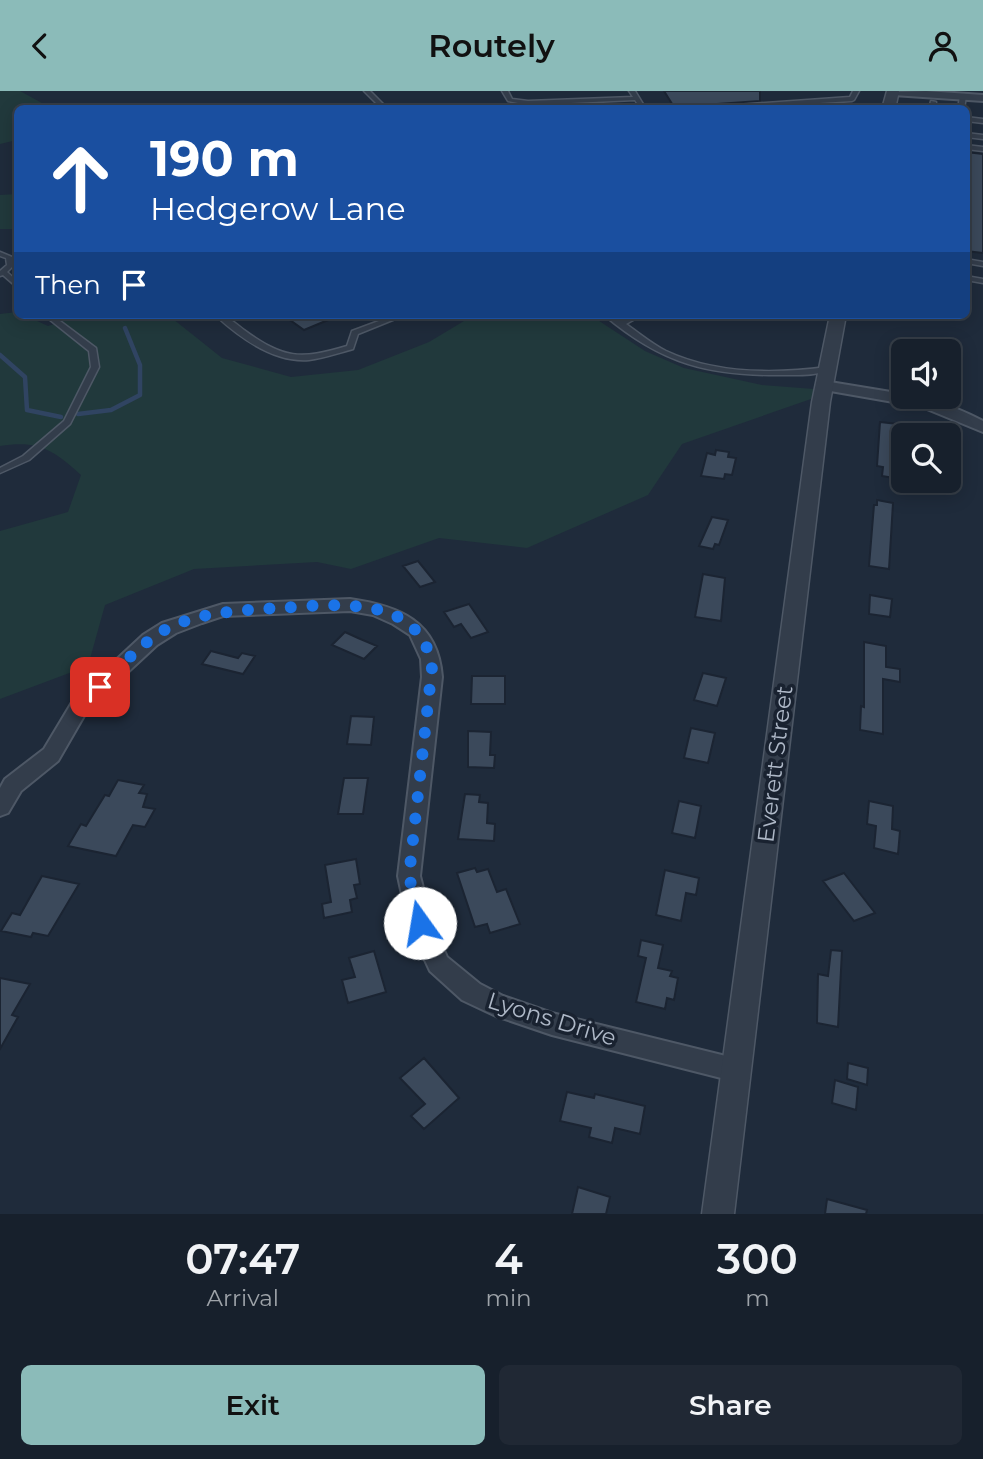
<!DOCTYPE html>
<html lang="en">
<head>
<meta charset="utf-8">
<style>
  :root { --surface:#17202c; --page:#202834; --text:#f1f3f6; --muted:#9ea3a9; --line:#363e48; --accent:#8bbbb9 }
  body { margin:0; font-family:Montserrat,sans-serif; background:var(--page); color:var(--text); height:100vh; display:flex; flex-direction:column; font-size:26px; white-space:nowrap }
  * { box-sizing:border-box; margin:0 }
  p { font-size:23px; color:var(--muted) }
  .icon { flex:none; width:38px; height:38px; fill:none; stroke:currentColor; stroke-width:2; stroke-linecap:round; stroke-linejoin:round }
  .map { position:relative; height:1123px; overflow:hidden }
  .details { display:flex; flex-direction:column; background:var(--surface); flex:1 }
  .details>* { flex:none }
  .guide { position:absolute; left:14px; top:14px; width:956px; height:214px; border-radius:10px; box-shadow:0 4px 18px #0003,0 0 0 2px var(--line); background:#1a4fa0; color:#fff; overflow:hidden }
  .controls { position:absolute; left:891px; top:248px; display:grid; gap:14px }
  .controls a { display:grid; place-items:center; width:70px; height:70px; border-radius:10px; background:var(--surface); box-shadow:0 4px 18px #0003,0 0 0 2px var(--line); font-size:35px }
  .pin { position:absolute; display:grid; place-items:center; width:60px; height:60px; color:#fff; margin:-30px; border-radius:14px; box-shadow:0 4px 10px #0006 }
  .me { position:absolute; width:77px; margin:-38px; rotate:347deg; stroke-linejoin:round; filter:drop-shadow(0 0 5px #0008) }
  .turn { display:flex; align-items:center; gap:24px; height:147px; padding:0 21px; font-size:32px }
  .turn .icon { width:91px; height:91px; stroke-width:2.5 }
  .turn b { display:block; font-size:49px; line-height:60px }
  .then { display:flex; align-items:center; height:66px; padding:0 21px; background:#0003; gap:14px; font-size:26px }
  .eta { display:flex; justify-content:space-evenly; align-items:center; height:119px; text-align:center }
  .eta b { font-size:42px; font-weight:600; line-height:49px }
  .action { display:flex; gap:14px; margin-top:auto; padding:14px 21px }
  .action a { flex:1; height:80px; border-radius:10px; background:var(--accent); color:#111; font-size:28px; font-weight:600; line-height:80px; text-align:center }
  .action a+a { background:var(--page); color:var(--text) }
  header { display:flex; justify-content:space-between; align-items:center; height:91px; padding:0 21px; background:var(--accent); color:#111; font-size:32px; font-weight:600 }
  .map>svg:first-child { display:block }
</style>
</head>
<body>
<header><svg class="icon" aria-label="back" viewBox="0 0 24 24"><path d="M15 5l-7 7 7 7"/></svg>Routely<svg class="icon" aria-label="person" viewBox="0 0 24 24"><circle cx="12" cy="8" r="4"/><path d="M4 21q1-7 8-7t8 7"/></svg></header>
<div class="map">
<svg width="983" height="1123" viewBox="0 0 983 1123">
  <rect width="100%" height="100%" fill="#1f2b3b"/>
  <path fill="#21393c" d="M 0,0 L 20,0 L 51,17 L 18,18 L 17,49 L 0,53 Z
    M 17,103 L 17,138 L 0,138 L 0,104 Z
    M 17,221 L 18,224 L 24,224 L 48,235 L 82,224 L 168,224 L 222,267 L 291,286 L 358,279 L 429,251 L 474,224 L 590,224 L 645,260 L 684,277 L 762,294 L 814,298 L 811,308 L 682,353 L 648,404 L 527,457 L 439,447 L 351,478 L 317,471 L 194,478 L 105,514 L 88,575 L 0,608 L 0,440 L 68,421 L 81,384 C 53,359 39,349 0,355 L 0,223 Z"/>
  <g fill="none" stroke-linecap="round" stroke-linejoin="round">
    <path stroke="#304462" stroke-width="4.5" d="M 0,264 L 25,286 L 27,319 L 61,326
      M 78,323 L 111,319 L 140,304 L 140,274 L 125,237"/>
  </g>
  <path fill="#3b495b" stroke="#1b2432" stroke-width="2" d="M 664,0 L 760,0 L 760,10 L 674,16 Z
    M 966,61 L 983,63 L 983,162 L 966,160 Z
    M 283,224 L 340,224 L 304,239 Z
    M 880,331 L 898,333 L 894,387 L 882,385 L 883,376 L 877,375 Z
    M 716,359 L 729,361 L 728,366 L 736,367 L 732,384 L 725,383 L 724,388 L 701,385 L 707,362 L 715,364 Z
    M 877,409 L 893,412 L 889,478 L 869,475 L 874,414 L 877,414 Z
    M 712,426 L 728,429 L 719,454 L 715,453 L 713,458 L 699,455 Z
    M 418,470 L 435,491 L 420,496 L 403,475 Z
    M 703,483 L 725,487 L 721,530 L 695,526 Z
    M 870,504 L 892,508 L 890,526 L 869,523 Z
    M 469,513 L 488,541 L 471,547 L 461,533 L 454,536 L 444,521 Z
    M 345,541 L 358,547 L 377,555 L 364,568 L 332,554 Z
    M 864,551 L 886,555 L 886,576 L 900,578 L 900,591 L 883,588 L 883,643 L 860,639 L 861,615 L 864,616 Z
    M 211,560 L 238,567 L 242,562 L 255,565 L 243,583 L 202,573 Z
    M 703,582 L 726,587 L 717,615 L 694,609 Z
    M 472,585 L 505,585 L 505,613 L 471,613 Z
    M 351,625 L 374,626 L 371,654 L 347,653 Z
    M 691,637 L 715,642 L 708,672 L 684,667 Z
    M 468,640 L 491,641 L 490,664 L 495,664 L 494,677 L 468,676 Z
    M 344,687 L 368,687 L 363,723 L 338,723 Z
    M 118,689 L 144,694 L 139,702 L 147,703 L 143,716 L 155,718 L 145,736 L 133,734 L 116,765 L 68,755 L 81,733 L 86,735 L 105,704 L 109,705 Z
    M 465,703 L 480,704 L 479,711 L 488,712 L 487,732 L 495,733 L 494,750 L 458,748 Z
    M 679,710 L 701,715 L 695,747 L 672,742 Z
    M 869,710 L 893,715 L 892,738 L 900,740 L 898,763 L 874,757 L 876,735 L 867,733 Z
    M 356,768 L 360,793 L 354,794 L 357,807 L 350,809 L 352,821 L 324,827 L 322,813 L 331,811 L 325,774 Z
    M 475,777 L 477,781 L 488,778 L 497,801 L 506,798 L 520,833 L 490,842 L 487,833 L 475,836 L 457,782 Z
    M 665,779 L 699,787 L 696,804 L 686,802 L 681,830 L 656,824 Z
    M 844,782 L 875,822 L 854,830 L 823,790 Z
    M 42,785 L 79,793 L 48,845 L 33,842 L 31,846 L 1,840 L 12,822 L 20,824 Z
    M 641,849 L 663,854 L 658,877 L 672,880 L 670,885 L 678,887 L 674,909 L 667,907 L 665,918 L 636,911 L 646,867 L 638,865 Z
    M 831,859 L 842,860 L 838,936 L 817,932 L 818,883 L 828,885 Z
    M 374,860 L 386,901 L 348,912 L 342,889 L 355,886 L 349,867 Z
    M 0,887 L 30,893 L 12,924 L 18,926 L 0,958 Z
    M 424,967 L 459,1007 L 424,1038 L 411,1025 L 425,1013 L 400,987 Z
    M 848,972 L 868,977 L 867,994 L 847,988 Z
    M 835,989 L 858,996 L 856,1019 L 832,1012 Z
    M 567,1001 L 594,1007 L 595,1003 L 645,1015 L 640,1043 L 615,1037 L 612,1052 L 589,1046 L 591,1037 L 560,1030 Z
    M 578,1096 L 610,1106 L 606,1123 L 572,1123 Z
    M 827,1108 L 867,1119 L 866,1123 L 825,1123 Z"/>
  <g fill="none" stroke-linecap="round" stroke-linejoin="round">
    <defs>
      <path id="service" d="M 364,0 L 370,0 L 388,18 L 382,18 Z
        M 502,0 L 508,0 L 512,8 L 528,10 L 633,6 L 629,0 L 635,0 L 646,18 L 641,18 L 635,9 L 528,14 L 508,10 Z
        M 853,0 L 859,0 L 854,9 L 852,10 L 719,18 L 681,18 L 850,6 Z
        M 963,3 L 966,5 L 964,18 L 958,18 L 960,5 Z
        M 931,10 L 936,11 L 935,18 L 929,18 Z
        M 966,26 L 983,28 L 983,32 L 966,30 Z
        M 966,42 L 983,44 L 983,48 L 966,46 Z
        M 966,54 L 983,56 L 983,60 L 966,58 Z
        M 0,161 L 12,166 L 13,175 L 7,181 L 18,191 L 18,197 L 3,184 L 0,185 L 0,180 L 7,174 L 6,167 L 0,165 Z
        M 966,168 L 983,171 L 983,175 L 966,172 Z
        M 966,185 L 983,188 L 983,192 L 966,189 Z
        M 44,224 L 52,224 L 96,257 L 99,276 L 70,333 L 29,369 L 0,382 L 0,377 L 23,365 L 64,330 L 91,276 L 89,260 Z
        M 215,224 C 227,224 235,232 244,239 C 284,268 300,269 347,255 L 352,240 L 395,224 L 405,224 L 358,243 L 353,258 C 338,262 324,267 309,269 C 274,272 240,247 215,224 Z
        M 604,224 L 613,224 L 621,230 L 633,224 L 642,224 L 626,233 C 639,242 652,253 666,260 C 715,283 775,283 827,276 L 831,278 C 818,285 798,284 783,284 C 709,285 662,273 604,224 Z"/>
      <path id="minor" d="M 926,0 L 983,4 L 983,10 L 893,4 L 888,1 Z
        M 824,290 L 903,303 L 903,306 C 931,306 958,317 983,330 L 983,341 L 922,316 L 819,298 L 816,295 L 819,292 Z
        M 350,508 C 399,515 438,530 442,586 L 420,785 L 432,832 L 447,866 L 480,893 L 503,905 L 552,922 L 746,970 L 750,979 L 746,988 L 737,991 L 552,944 L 496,925 L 462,909 L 430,880 L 408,832 L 398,785 L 422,586 L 421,568 L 410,544 L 393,533 L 373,524 L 350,520 L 223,525 L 202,532 L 176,542 L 157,554 L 88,618 L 58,670 L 21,700 L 8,722 L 0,725 L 0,697 L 5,688 L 44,658 L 74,608 L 143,544 L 162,532 L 223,513 Z"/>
      <path id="tertiary" d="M 887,0 L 899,0 L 895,18 L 882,18 Z
        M 830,224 L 846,224 L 830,311 L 734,1123 L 702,1123 L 812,311 Z"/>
    </defs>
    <use href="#service" stroke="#4e5866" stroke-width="3"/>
    <use href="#minor" stroke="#4e5866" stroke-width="4"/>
    <use href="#tertiary" stroke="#4e5866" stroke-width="3"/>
    <use href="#service" fill="#333d4b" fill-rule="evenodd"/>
    <use href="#minor" fill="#333d4b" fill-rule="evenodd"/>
    <use href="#tertiary" fill="#333d4b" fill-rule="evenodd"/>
  </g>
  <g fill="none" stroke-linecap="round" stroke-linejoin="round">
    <path stroke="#1a73e8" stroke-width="12" stroke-dasharray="0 21.6" d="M 100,596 C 121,575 142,551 168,537 C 204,520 239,520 277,517 C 332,514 421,501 432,576 L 409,785 L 420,832"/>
  </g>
  <g text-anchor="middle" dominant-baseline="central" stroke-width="7" stroke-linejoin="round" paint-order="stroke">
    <g font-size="23" fill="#aeb8c7" stroke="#192230">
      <text transform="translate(775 673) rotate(-83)">Everett Street</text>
      <text transform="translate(552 928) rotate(17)">Lyons Drive</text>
    </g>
  </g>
</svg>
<div class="controls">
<a><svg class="icon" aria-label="sound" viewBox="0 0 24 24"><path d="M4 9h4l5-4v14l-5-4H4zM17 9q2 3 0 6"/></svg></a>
<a><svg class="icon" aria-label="search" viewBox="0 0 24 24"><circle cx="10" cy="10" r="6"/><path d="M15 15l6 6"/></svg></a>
</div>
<div class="pin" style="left:100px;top:596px;background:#d93025"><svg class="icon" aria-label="arrive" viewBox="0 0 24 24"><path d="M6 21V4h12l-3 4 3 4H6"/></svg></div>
<svg class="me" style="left:420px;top:832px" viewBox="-20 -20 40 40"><circle r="19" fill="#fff"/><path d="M0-13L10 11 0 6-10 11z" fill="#1a73e8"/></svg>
<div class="guide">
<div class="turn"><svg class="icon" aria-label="ahead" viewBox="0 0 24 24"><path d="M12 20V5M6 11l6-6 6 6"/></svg><div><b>190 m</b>Hedgerow Lane</div></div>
<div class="then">Then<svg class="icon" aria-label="arrive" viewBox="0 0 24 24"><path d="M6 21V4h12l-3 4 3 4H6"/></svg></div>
</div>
</div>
<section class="details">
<div class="eta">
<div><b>07:47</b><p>Arrival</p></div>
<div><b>4</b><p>min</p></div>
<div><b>300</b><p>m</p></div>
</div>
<div class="action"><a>Exit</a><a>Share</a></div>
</section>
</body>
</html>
